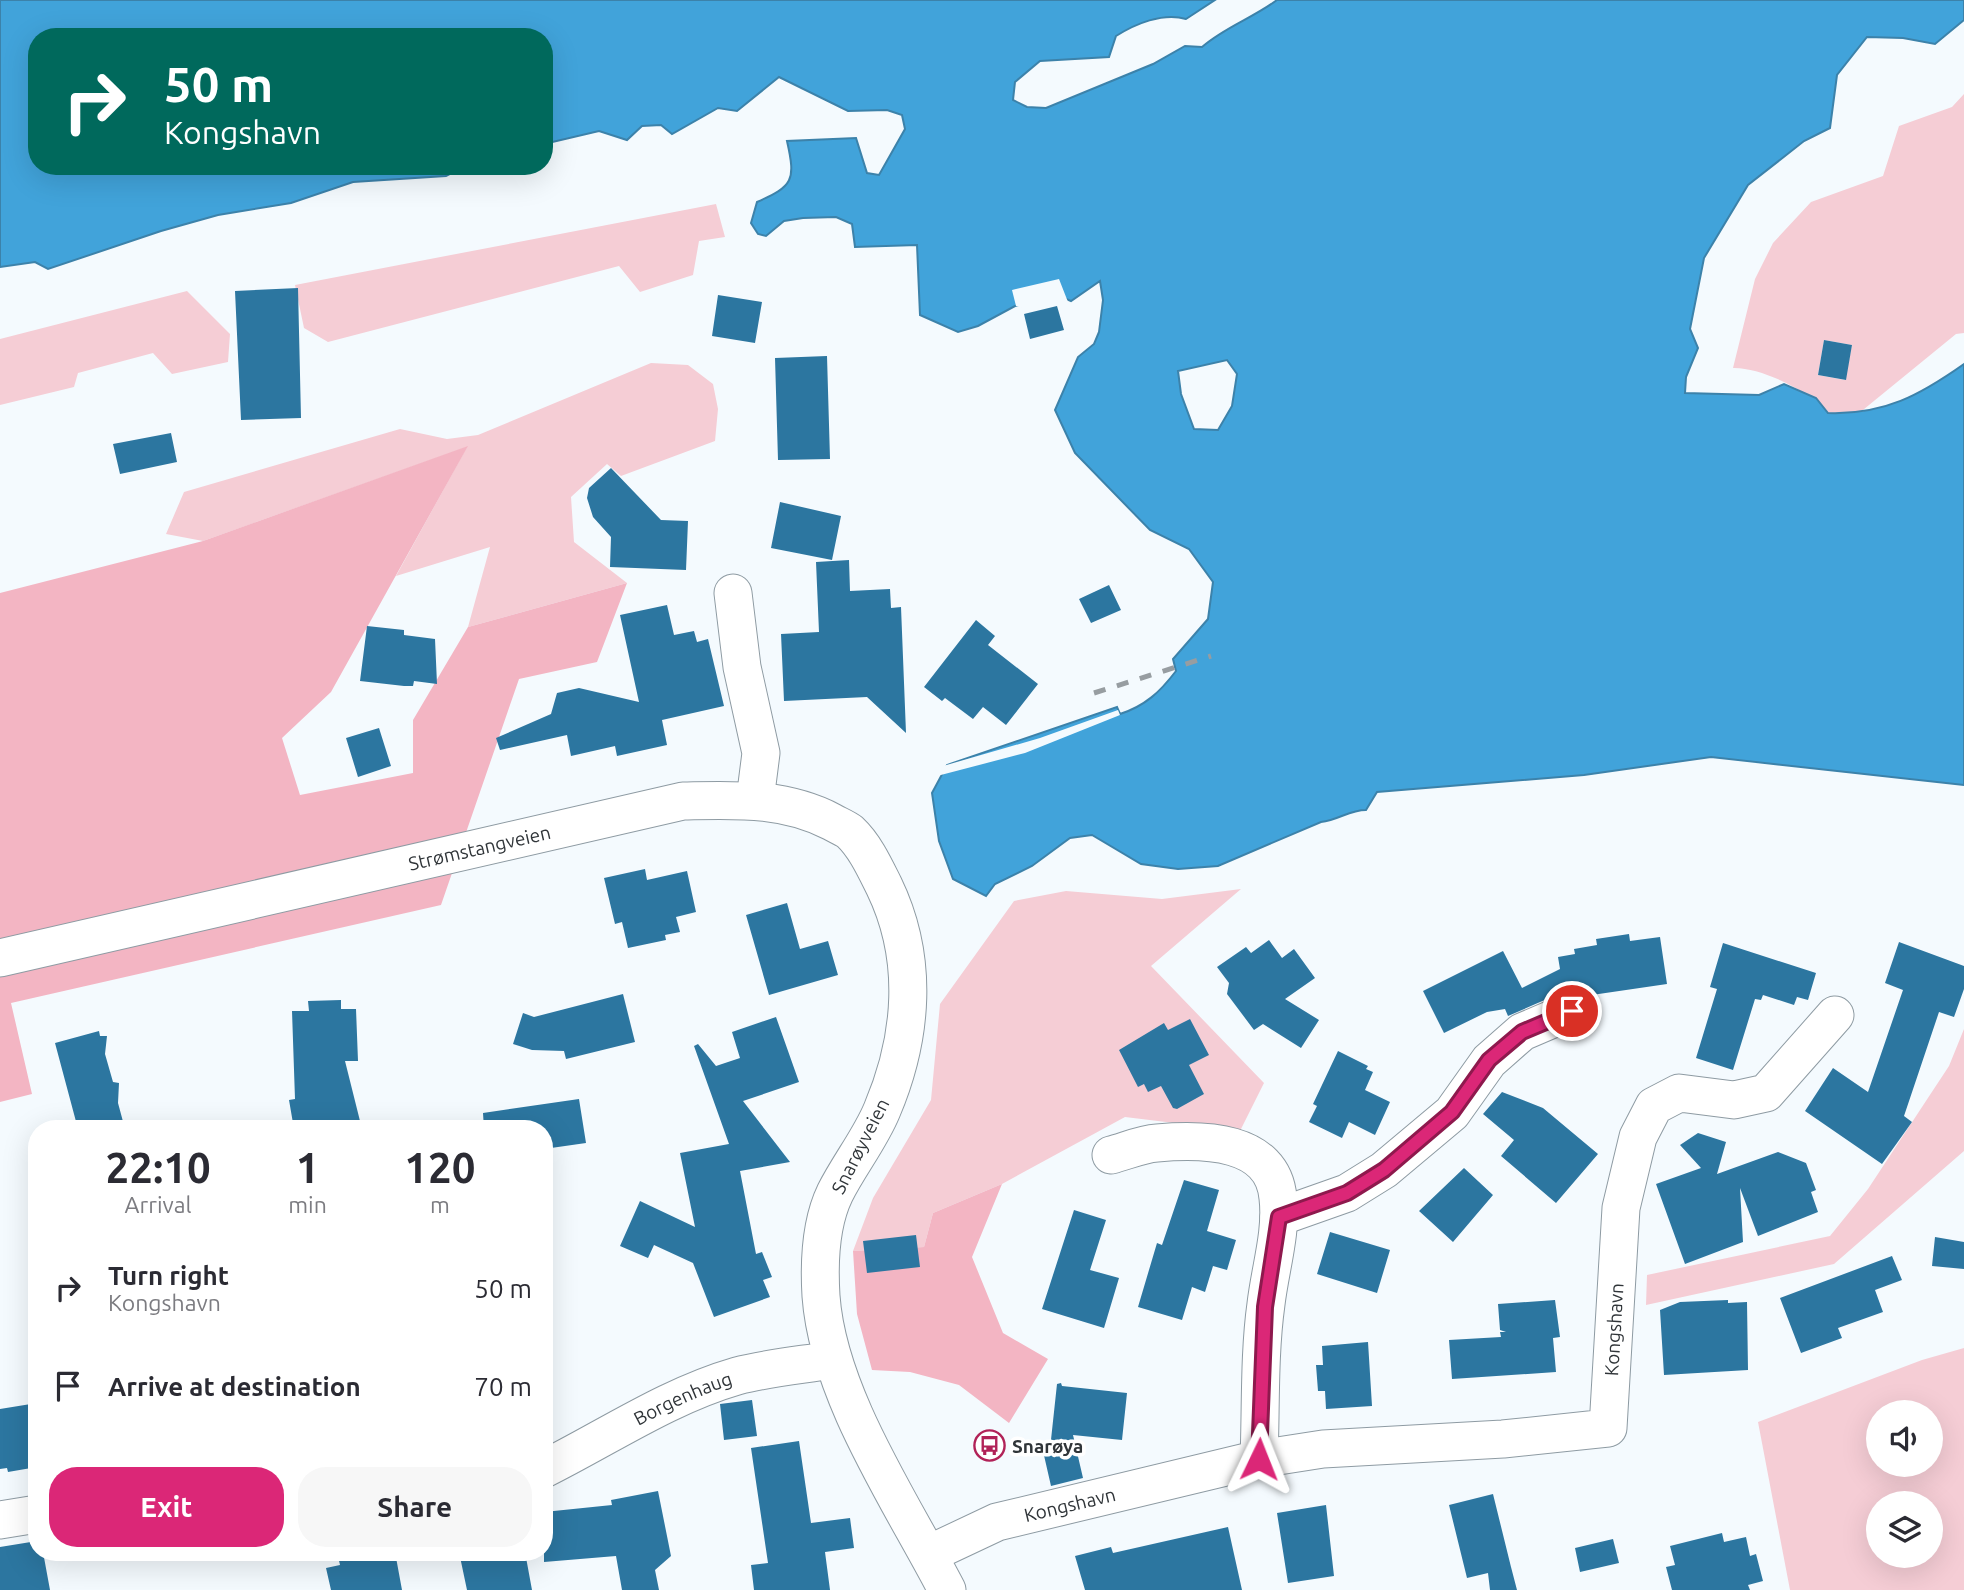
<!DOCTYPE html>
<html lang="en">
<head>
<meta charset="utf-8">
<style>
  :root { --surface:#fff; --page:#f7f7f7; --text:#2b2b33; --muted:#7c7c81; --accent:#db2777 }
  body { margin:0; font-family:Ubuntu,sans-serif; background:var(--page); color:var(--text); height:100vh; display:flex; flex-direction:column; font-size:26px; white-space:nowrap }
  * { box-sizing:border-box; margin:0 }
  p { font-size:23px; color:var(--muted) }
  .icon { flex:none; width:38px; height:38px; fill:none; stroke:currentColor; stroke-width:2; stroke-linecap:round; stroke-linejoin:round }
  .map { position:relative; flex:1; overflow:hidden }
  .details { position:absolute; left:28px; top:1120px; width:525px; height:441px; display:flex; flex-direction:column; background:var(--surface); border-radius:28px; box-shadow:0 7px 28px #0002 }
  .details>* { flex:none }
  .hud { position:absolute; left:28px; top:28px; width:525px; height:147px; border-radius:28px; box-shadow:0 7px 28px #0002; background:#00695c; color:#fff; overflow:hidden }
  .controls { position:absolute; left:1866px; top:1400px; display:grid; gap:14px }
  .controls a { display:grid; place-items:center; width:77px; height:77px; border-radius:50%; background:var(--surface); box-shadow:0 7px 28px #0002; font-size:35px }
  .pin { position:absolute; display:grid; place-items:center; width:60px; height:60px; color:#fff; margin:-30px; border:4px solid #fff; border-radius:50%; box-shadow:0 2px 7px #0007 }
  .me { position:absolute; width:77px; margin:-38px; rotate:2deg; stroke-linejoin:round; filter:drop-shadow(0 0 5px #0008) }
  .turn { display:flex; align-items:center; gap:24px; height:147px; padding:0 21px; font-size:32px }
  .turn .icon { width:91px; height:91px; stroke-width:2.5 }
  .turn b { display:block; font-size:49px; line-height:60px }
  .eta { display:flex; justify-content:space-evenly; align-items:center; height:119px; text-align:center }
  .eta b { font-size:42px; font-weight:600; line-height:49px }
  .cta { display:flex; gap:14px; margin-top:auto; padding:14px 21px }
  .cta a { flex:1; height:80px; border-radius:28px; background:var(--accent); color:#fff; font-size:28px; font-weight:600; line-height:80px; text-align:center }
  .cta a+a { background:var(--page); color:var(--text) }
  ul { padding:0; list-style:none }
  li { display:flex; align-items:center; gap:21px; height:98px; padding:0 21px }
  li div { flex:1 }
  li b { display:block; font-size:26px }
  li em { font-style:normal }
  .map>svg:first-child { display:block }
</style>
</head>
<body>
<div class="map">
<svg width="1964" height="1590" viewBox="0 0 1964 1590">
  <rect width="100%" height="100%" fill="#f4fafe"/>
  <path fill="#f5cdd5" fill-rule="evenodd" d="M 1964,94 L 1964,333 L 1956,334 L 1858,414 L 1828,413 C 1811,392 1761,367 1733,368 L 1755,279 L 1773,243 L 1811,202 L 1883,176 L 1899,126 L 1952,107 ZM 1824,340 L 1852,345 L 1845,380 L 1818,375 Z
    M 716,204 L 725,237 L 699,241 L 693,275 L 640,292 L 619,266 L 328,342 L 304,328 L 295,285 Z
    M 187,291 L 230,334 L 228,362 L 172,374 L 153,353 L 78,373 L 74,387 L 0,405 L 0,339 Z
    M 651,363 L 688,365 L 713,384 L 718,409 L 715,441 L 621,476 L 607,464 L 571,497 L 574,542 L 627,583 L 468,627 L 490,547 L 396,576 L 467,447 L 203,541 L 166,534 L 184,492 L 400,429 L 447,439 L 478,435 Z
    M 1241,889 L 1151,966 L 1264,1083 L 1240,1131 L 1125,1117 L 1002,1184 L 933,1213 L 924,1247 L 853,1251 L 873,1198 L 931,1100 L 940,1004 L 1014,901 L 1066,891 L 1162,899 Z
    M 1964,1029 L 1964,1151 L 1834,1264 L 1646,1305 L 1647,1275 L 1830,1236 L 1868,1189 L 1949,1066 Z
    M 1964,1348 L 1964,1590 L 1790,1590 L 1758,1422 L 1922,1360 ZM 1930,1412 L 1930,1465 L 1878,1465 L 1878,1412 ZM 1930,1503 L 1930,1556 L 1878,1556 L 1878,1503 Z"/>
  <path fill="#f3b5c3" d="M 468,446 L 331,692 L 282,738 L 300,795 L 413,773 L 413,720 L 468,627 L 627,583 L 597,662 L 519,679 L 441,905 L 11,1003 L 32,1094 L 0,1102 L 0,593 L 203,541 Z
    M 1002,1184 L 972,1257 L 1003,1333 L 1048,1359 L 1009,1423 L 959,1385 L 910,1372 L 872,1370 L 857,1314 L 853,1251 L 924,1247 L 933,1213 Z"/>
  <path fill="#41a3da" stroke="#3c82aa" stroke-width="2" fill-rule="evenodd" d="M 0,0 L 1215,0 L 1186,19 C 1163,12 1135,24 1116,36 L 1109,57 L 1040,61 L 1015,82 L 1013,100 L 1027,107 L 1046,108 L 1153,64 L 1185,46 L 1202,47 C 1225,27 1253,18 1277,0 L 1964,0 L 1964,20 L 1935,44 L 1903,38 L 1867,37 L 1837,75 L 1830,128 L 1804,141 L 1748,185 L 1704,258 L 1690,329 L 1698,348 L 1686,377 L 1685,393 L 1759,395 L 1784,384 L 1816,398 L 1828,413 C 1884,415 1920,395 1964,364 L 1964,785 L 1711,757 L 1584,775 L 1377,792 L 1366,810 C 1349,810 1339,820 1321,822 L 1218,866 L 1178,869 L 1141,864 L 1092,835 L 1070,838 L 1032,866 L 995,884 L 986,896 L 953,879 L 939,841 L 932,793 L 947,765 L 1117,707 L 1120,714 C 1145,706 1160,692 1176,671 L 1173,659 L 1208,619 L 1213,582 L 1189,549 L 1150,530 L 1075,453 L 1055,410 L 1078,357 L 1094,344 L 1099,332 L 1103,300 L 1100,281 L 1071,301 L 1064,298 L 1015,306 L 978,326 L 958,332 L 920,315 L 917,245 L 855,247 L 852,224 L 836,217 L 803,218 L 784,221 L 766,236 L 758,234 L 751,223 L 757,202 C 793,186 796,181 787,141 L 856,138 L 867,173 L 879,175 L 905,129 L 902,115 L 887,110 L 848,111 L 779,77 L 737,111 L 718,108 L 672,134 L 661,125 L 642,126 L 627,140 L 599,131 L 544,144 L 544,37 L 37,37 L 37,166 L 465,166 L 446,176 L 353,182 L 291,203 L 218,215 L 161,231 L 48,269 L 35,262 L 0,267 ZM 1227,360 L 1237,374 L 1232,406 L 1218,430 L 1194,429 L 1181,394 L 1178,371 Z"/>
  <path fill="#f4fafe" d="M 1059,279 L 1068,302 L 1022,308 L 1016,306 L 1012,290 Z
    M 1118,710 L 1120,715 L 1025,753 L 937,776 L 943,766 L 1040,738 Z"/>
  <path fill="#2c76a0" d="M 298,288 L 301,418 L 241,420 L 235,291 Z
    M 718,295 L 762,302 L 755,343 L 712,336 Z
    M 1057,306 L 1064,330 L 1030,339 L 1024,314 Z
    M 1824,340 L 1852,345 L 1846,380 L 1818,375 Z
    M 827,356 L 830,459 L 778,460 L 775,358 Z
    M 171,433 L 177,462 L 120,474 L 113,444 Z
    M 611,468 L 661,520 L 688,521 L 686,570 L 610,567 L 611,537 L 593,517 L 587,498 L 589,488 Z
    M 780,502 L 841,516 L 832,560 L 771,548 Z
    M 849,560 L 850,591 L 890,589 L 891,608 L 901,607 L 906,733 L 867,697 L 784,701 L 781,634 L 819,632 L 816,562 Z
    M 1109,585 L 1121,610 L 1091,623 L 1079,599 Z
    M 667,605 L 674,635 L 694,631 L 697,642 L 708,639 L 724,706 L 662,720 L 667,745 L 617,756 L 615,746 L 571,756 L 567,735 L 500,750 L 496,738 L 551,714 L 557,693 L 579,688 L 639,702 L 620,615 Z
    M 976,620 L 995,636 L 988,645 L 1038,684 L 1006,725 L 983,707 L 973,719 L 945,698 L 942,701 L 924,687 Z
    M 367,626 L 404,630 L 404,635 L 435,639 L 437,684 L 414,681 L 413,686 L 404,686 L 360,681 Z
    M 379,728 L 391,766 L 358,777 L 346,738 Z
    M 645,869 L 647,880 L 687,871 L 696,912 L 676,917 L 680,932 L 665,935 L 666,940 L 628,948 L 622,922 L 615,924 L 604,878 Z
    M 787,903 L 800,949 L 828,941 L 838,975 L 769,995 L 746,915 Z
    M 1629,934 L 1630,941 L 1660,937 L 1667,984 L 1585,996 L 1574,990 L 1563,992 L 1508,1016 L 1505,1009 L 1487,1012 L 1444,1033 L 1423,991 L 1503,951 L 1522,988 L 1560,969 L 1558,957 L 1575,954 L 1574,949 L 1597,945 L 1596,939 Z
    M 1269,940 L 1282,958 L 1294,949 L 1315,978 L 1285,999 L 1319,1020 L 1301,1048 L 1263,1024 L 1254,1030 L 1227,994 L 1229,983 L 1217,967 L 1246,947 L 1251,953 Z
    M 1899,942 L 1964,966 L 1964,989 L 1954,1017 L 1939,1012 L 1904,1116 L 1912,1122 L 1882,1164 L 1805,1111 L 1833,1068 L 1868,1092 L 1903,990 L 1885,983 Z
    M 1723,943 L 1816,973 L 1808,1000 L 1797,997 L 1794,1005 L 1763,995 L 1761,1000 L 1755,999 L 1733,1070 L 1696,1058 L 1717,989 L 1710,987 Z
    M 623,994 L 635,1042 L 566,1059 L 564,1051 L 532,1050 L 513,1044 L 523,1013 L 534,1017 Z
    M 341,1000 L 341,1009 L 356,1009 L 358,1061 L 345,1061 L 362,1129 L 294,1129 L 289,1100 L 295,1099 L 292,1011 L 309,1011 L 308,1001 Z
    M 776,1017 L 799,1082 L 743,1101 L 790,1162 L 740,1171 L 756,1254 L 762,1252 L 772,1277 L 763,1280 L 770,1297 L 714,1317 L 693,1263 L 654,1245 L 648,1258 L 620,1246 L 640,1201 L 695,1227 L 680,1153 L 729,1144 L 694,1046 L 698,1044 L 716,1066 L 740,1058 L 732,1032 Z
    M 1190,1019 L 1209,1055 L 1189,1065 L 1204,1094 L 1177,1109 L 1173,1108 L 1161,1086 L 1148,1092 L 1144,1084 L 1138,1087 L 1119,1050 L 1164,1023 L 1168,1030 Z
    M 99,1031 L 100,1036 L 107,1036 L 105,1054 L 113,1082 L 119,1083 L 118,1103 L 125,1129 L 78,1129 L 55,1043 Z
    M 1338,1051 L 1368,1066 L 1366,1069 L 1373,1072 L 1365,1090 L 1390,1102 L 1375,1135 L 1349,1122 L 1342,1138 L 1309,1122 L 1317,1106 L 1313,1104 Z
    M 1502,1092 L 1543,1108 L 1598,1154 L 1556,1203 L 1501,1156 L 1514,1140 L 1483,1114 Z
    M 579,1099 L 586,1143 L 544,1149 L 544,1129 L 484,1129 L 483,1113 Z
    M 1698,1133 L 1726,1142 L 1717,1174 L 1778,1152 L 1806,1163 L 1816,1190 L 1811,1192 L 1818,1212 L 1758,1236 L 1740,1188 L 1743,1242 L 1685,1264 L 1656,1184 L 1701,1168 L 1680,1145 Z
    M 1464,1168 L 1493,1195 L 1453,1242 L 1419,1211 Z
    M 1184,1180 L 1219,1190 L 1207,1231 L 1236,1240 L 1227,1270 L 1213,1266 L 1205,1292 L 1192,1287 L 1182,1320 L 1138,1307 L 1157,1243 L 1162,1245 Z
    M 1074,1210 L 1106,1220 L 1090,1270 L 1119,1278 L 1104,1328 L 1042,1309 Z
    M 1330,1232 L 1390,1250 L 1377,1293 L 1317,1274 Z
    M 916,1235 L 920,1267 L 867,1273 L 863,1241 Z
    M 1935,1237 L 1964,1242 L 1964,1269 L 1932,1266 Z
    M 1892,1256 L 1902,1280 L 1875,1290 L 1883,1312 L 1838,1328 L 1842,1338 L 1801,1353 L 1780,1298 Z
    M 1555,1300 L 1560,1337 L 1553,1338 L 1556,1372 L 1452,1379 L 1449,1340 L 1501,1337 L 1500,1332 L 1506,1332 L 1500,1330 L 1498,1304 Z
    M 1728,1300 L 1728,1303 L 1747,1302 L 1748,1370 L 1664,1375 L 1660,1310 L 1680,1302 Z
    M 1368,1342 L 1372,1406 L 1326,1409 L 1325,1391 L 1318,1391 L 1316,1365 L 1323,1365 L 1322,1346 Z
    M 1061,1383 L 1062,1386 L 1127,1393 L 1122,1440 L 1073,1435 L 1083,1478 L 1051,1486 L 1043,1451 L 1050,1449 L 1057,1384 Z
    M 752,1400 L 757,1436 L 724,1440 L 720,1404 Z
    M 37,1403 L 37,1467 L 8,1472 L 7,1468 L 0,1469 L 0,1409 Z
    M 799,1441 L 811,1523 L 850,1518 L 854,1548 L 825,1552 L 830,1590 L 754,1590 L 751,1565 L 768,1563 L 751,1448 Z
    M 658,1491 L 671,1556 L 655,1570 L 659,1590 L 622,1590 L 616,1556 L 544,1562 L 544,1512 L 612,1505 L 611,1500 Z
    M 1493,1494 L 1511,1567 L 1517,1590 L 1490,1590 L 1488,1573 L 1467,1578 L 1449,1505 Z
    M 1326,1505 L 1334,1576 L 1288,1583 L 1277,1513 Z
    M 1228,1527 L 1242,1590 L 1085,1590 L 1075,1556 L 1111,1547 L 1113,1553 Z
    M 1722,1533 L 1724,1542 L 1746,1537 L 1750,1556 L 1756,1554 L 1763,1581 L 1748,1585 L 1750,1590 L 1672,1590 L 1666,1567 L 1675,1565 L 1670,1546 Z
    M 1613,1539 L 1619,1563 L 1580,1572 L 1575,1548 Z
    M 37,1541 L 37,1552 L 43,1552 L 50,1590 L 0,1590 L 0,1547 Z
    M 337,1552 L 395,1552 L 402,1590 L 331,1590 L 326,1568 L 340,1565 Z
    M 459,1552 L 525,1552 L 532,1590 L 467,1590 Z"/>
  <g fill="none" stroke-linecap="round" stroke-linejoin="round">
    <defs>
      <g id="minor">
        <path d="M 733,593 L 742,667 L 761,753 L 755,800"/>
        <path id="s1" d="M 0,958 L 683,801 C 735,800 785,797 832,822 C 837,825 845,828 850,832 C 865,846 875,868 884,886 C 919,958 913,1037 882,1110 C 870,1139 849,1165 835,1193 C 820,1224 819,1263 821,1296 C 828,1395 902,1503 947,1590"/>
        <path d="M 1111,1155 C 1126,1151 1142,1144 1157,1143 C 1202,1139 1273,1139 1278,1198 C 1282,1233 1270,1269 1266,1304 C 1259,1354 1261,1408 1259,1459"/>
        <path d="M 1279,1217 L 1347,1193 L 1384,1170 L 1452,1113 L 1489,1061 L 1522,1032 L 1571,1011"/>
        <path id="s2" d="M 544,1469 C 608,1437 668,1396 737,1376 C 767,1368 801,1365 832,1360"/>
        <path d="M 0,1520 L 37,1514"/>
        <path id="s3" d="M 929,1554 L 997,1522 L 1259,1459 L 1323,1449 L 1503,1439 L 1608,1428 L 1621,1208 L 1638,1137 L 1654,1106 L 1679,1093 L 1734,1100 L 1766,1093 L 1835,1015"/>
      </g>
    </defs>
    <use href="#minor" stroke="#8e9ba3" stroke-width="39"/>
    <use href="#minor" stroke="#fff" stroke-width="37"/>
    <path stroke="#979da1" stroke-width="5" stroke-dasharray="12 12" stroke-linecap="butt" d="M 1094,693 L 1211,656"/>
  </g>
  <g fill="none" stroke-linecap="round" stroke-linejoin="round">
    <defs>
      <path id="route" d="M 1259,1459 L 1265,1307 L 1279,1217 L 1347,1193 L 1384,1170 L 1452,1112 L 1489,1060 L 1522,1032 L 1572,1011"/>
    </defs>
    <use href="#route" stroke="#8e194d" stroke-width="18"/>
    <use href="#route" stroke="#db2777" stroke-width="12"/>
  </g>
  <defs>
    <symbol id="bus-ring" viewBox="-11 -11 22 22"><circle r="9.5" fill="#fff" stroke="#b12258" stroke-width="1.5"/><path d="M-5-6H5V4H4V6H2V4H-2V6H-4V4H-5ZM-3.5-4V0h7V-4ZM-3.5 1.2v1.5H-2V1.2ZM2 1.2v1.5H3.5V1.2Z" fill="#b12258"/></symbol>
  </defs>
  <g fill-rule="evenodd">
    <use href="#bus-ring" x="972" y="1428" width="35" height="35"/>
  </g>
  <g text-anchor="middle" dominant-baseline="central" stroke-width="7" stroke-linejoin="round" paint-order="stroke">
    <g font-size="19" fill="#303539" stroke="#fff">
      <text stroke="none"><textPath href="#s1" startOffset="492">Strømstangveien</textPath></text>
      <text transform="translate(860 1146) rotate(-63)">Snarøyveien</text>
      <text stroke="none"><textPath href="#s3" startOffset="794">Kongshavn</textPath></text>
      <text stroke="none"><textPath href="#s2" startOffset="156">Borgenhaug</textPath></text>
      <text stroke="none"><textPath href="#s3" startOffset="150">Kongshavn</textPath></text>
    </g>
    <g font-size="19" font-weight="bold" fill="#303539" stroke="#fff" text-anchor="start">
      <text x="1012" y="1446">Snarøya</text>
    </g>
  </g>
</svg>
<div class="controls">
<a><svg class="icon" aria-label="sound" viewBox="0 0 24 24"><path d="M4 9h4l5-4v14l-5-4H4zM17 9q2 3 0 6"/></svg></a>
<a><svg class="icon" aria-label="layers" viewBox="0 0 24 24"><path d="M12 4l9 5-9 5-9-5zM3 14l9 5 9-5"/></svg></a>
</div>
<div class="pin" style="left:1572px;top:1011px;background:#d93025"><svg class="icon" aria-label="arrive" viewBox="0 0 24 24"><path d="M6 21V4h12l-3 4 3 4H6"/></svg></div>
<svg class="me" style="left:1259px;top:1459px" viewBox="-20 -20 40 40"><path d="M0-17L14 15 0 8-14 15z" fill="#db2777" stroke="#fff" stroke-width="4"/></svg>
<div class="hud">
<div class="turn"><svg class="icon" aria-label="right" viewBox="0 0 24 24"><path d="M7 20v-9h11M14 6l5 5-5 5"/></svg><div><b>50 m</b>Kongshavn</div></div>
</div>
<section class="details">
<div class="eta">
<div><b>22:10</b><p>Arrival</p></div>
<div><b>1</b><p>min</p></div>
<div><b>120</b><p>m</p></div>
</div>
<ul>
<li><svg class="icon" aria-label="right" viewBox="0 0 24 24"><path d="M7 20v-9h11M14 6l5 5-5 5"/></svg><div><b>Turn right</b><p>Kongshavn</p></div><em>50 m</em></li>
<li><svg class="icon" aria-label="arrive" viewBox="0 0 24 24"><path d="M6 21V4h12l-3 4 3 4H6"/></svg><div><b>Arrive at destination</b></div><em>70 m</em></li>
</ul>
<div class="cta"><a>Exit</a><a>Share</a></div>
</section>
</div>
</body>
</html>
